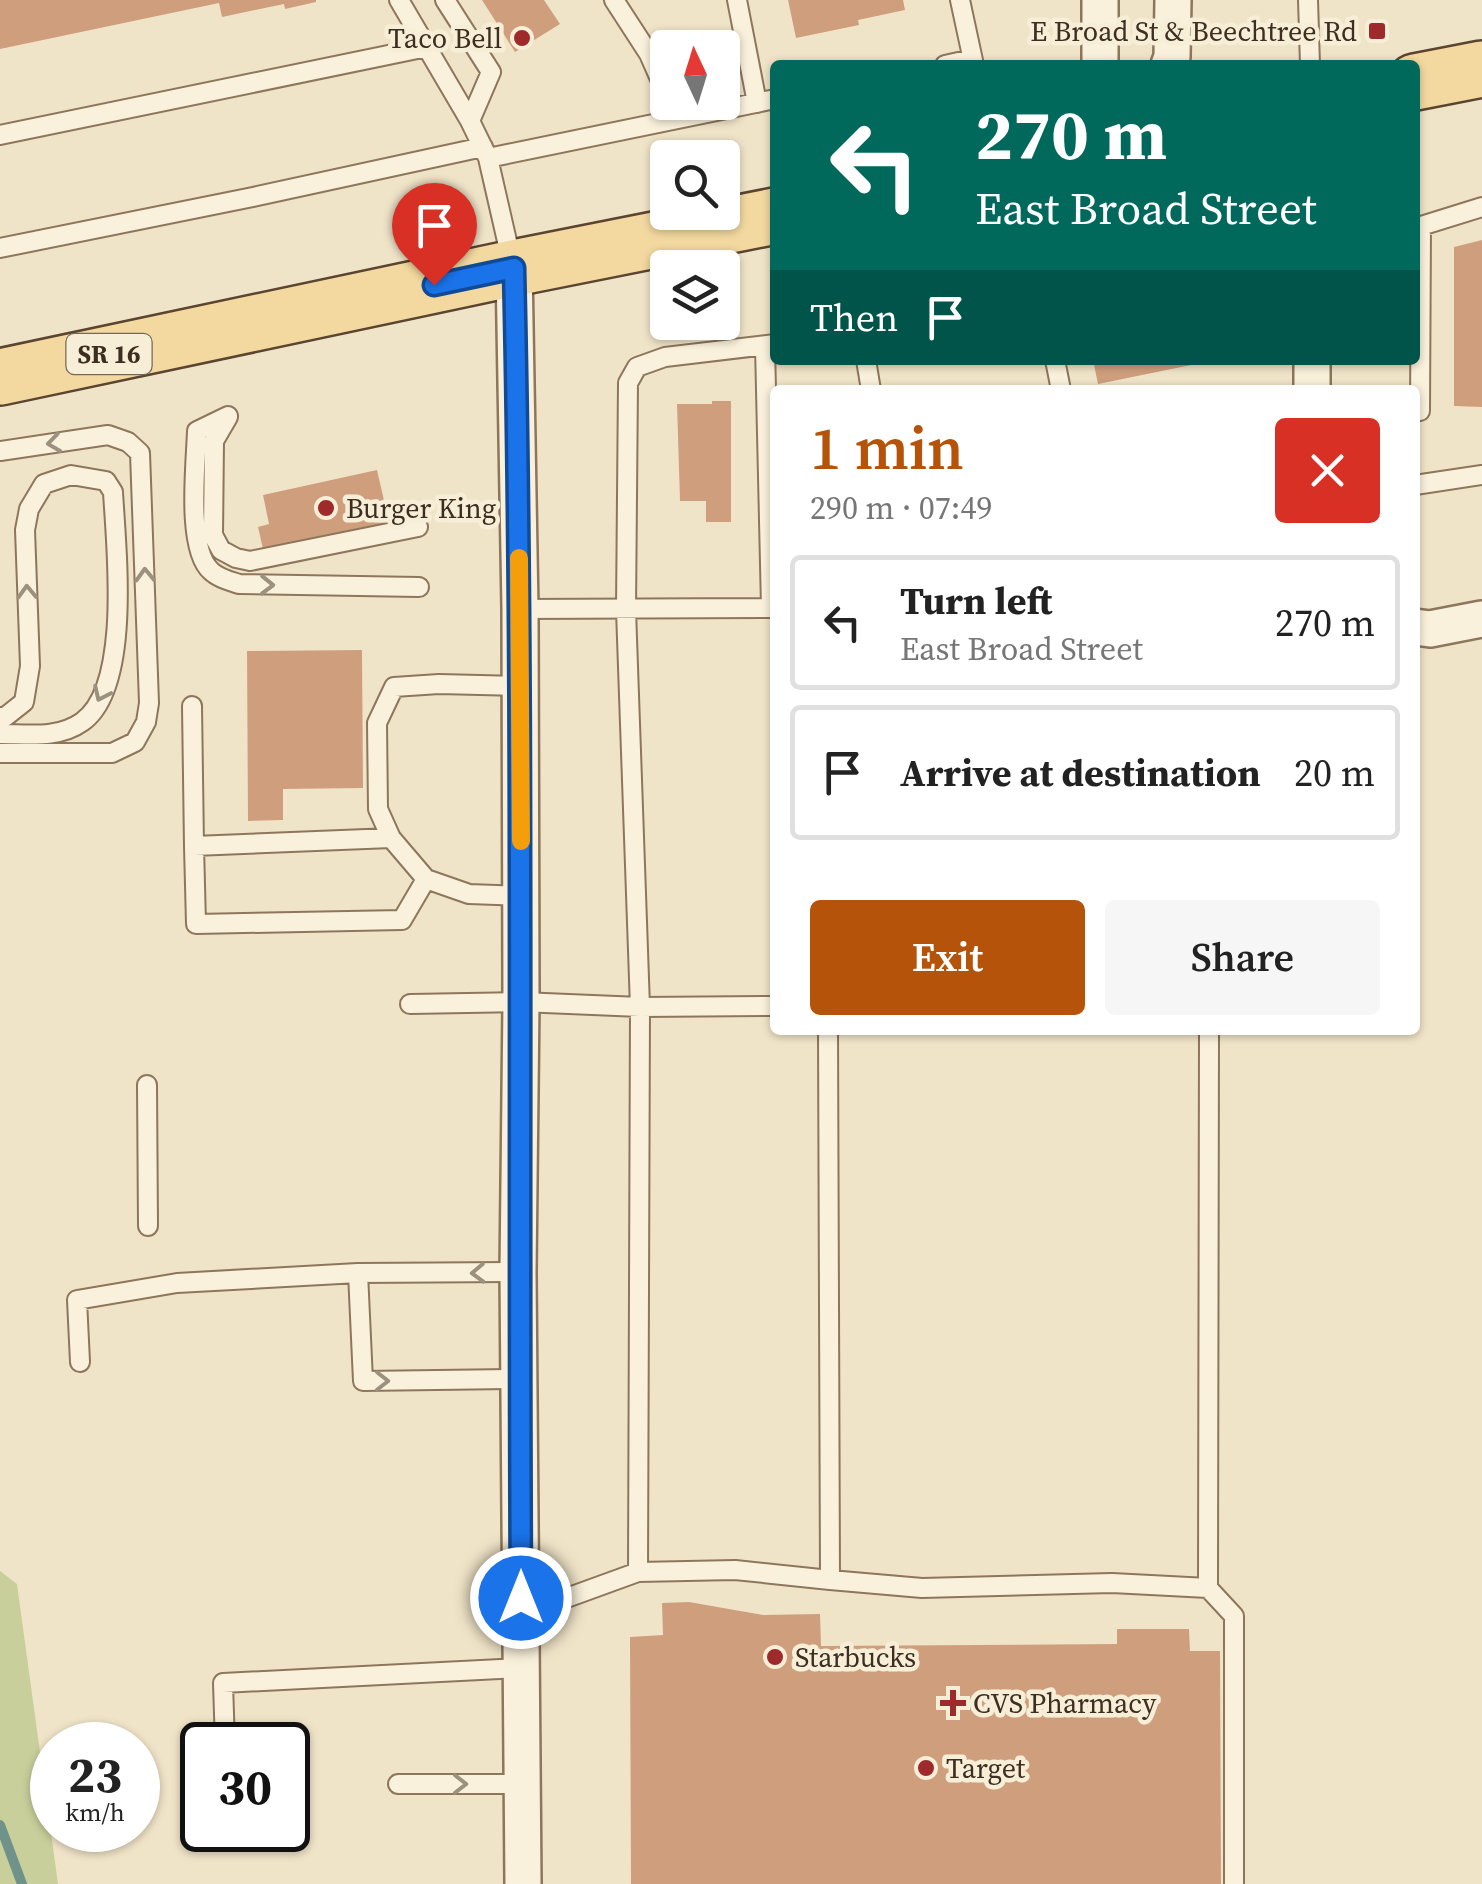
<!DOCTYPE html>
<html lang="en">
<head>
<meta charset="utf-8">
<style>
  :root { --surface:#fff; --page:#f6f6f6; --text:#222; --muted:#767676; --line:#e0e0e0; --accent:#b45309 }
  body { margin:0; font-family:"Source Serif 4",serif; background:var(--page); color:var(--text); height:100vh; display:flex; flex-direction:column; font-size:38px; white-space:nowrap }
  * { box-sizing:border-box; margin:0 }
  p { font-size:32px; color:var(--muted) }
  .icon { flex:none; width:55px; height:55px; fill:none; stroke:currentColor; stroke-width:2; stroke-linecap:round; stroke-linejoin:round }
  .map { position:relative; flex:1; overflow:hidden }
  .drawer { position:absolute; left:770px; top:385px; width:650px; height:650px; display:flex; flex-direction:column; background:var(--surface); border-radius:10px; box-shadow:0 2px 8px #0004 }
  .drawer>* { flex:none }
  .banner { position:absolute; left:770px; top:60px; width:650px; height:305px; border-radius:10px; box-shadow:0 2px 8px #0004; background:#00695c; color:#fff; overflow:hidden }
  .needle { width:65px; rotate:356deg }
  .controls { position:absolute; left:650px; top:30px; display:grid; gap:20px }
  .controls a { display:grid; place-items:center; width:90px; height:90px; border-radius:10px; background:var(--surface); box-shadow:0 2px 8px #0004; font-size:50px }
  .speed { position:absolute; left:30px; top:1722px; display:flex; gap:20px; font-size:50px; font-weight:700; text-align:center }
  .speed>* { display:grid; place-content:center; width:130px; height:130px; border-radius:50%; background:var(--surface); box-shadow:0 2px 8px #0004; line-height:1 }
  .speed small { font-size:25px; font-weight:400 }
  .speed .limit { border:5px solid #111; border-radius:15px; background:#fff; color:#111 }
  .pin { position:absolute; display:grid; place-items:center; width:85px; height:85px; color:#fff; margin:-102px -42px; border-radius:50% 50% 50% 0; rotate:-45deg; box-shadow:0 0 10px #0007 }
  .pin .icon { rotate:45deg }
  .me { position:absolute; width:110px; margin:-55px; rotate:0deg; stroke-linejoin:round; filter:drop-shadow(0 0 8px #0008) }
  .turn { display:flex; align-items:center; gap:35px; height:210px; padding:0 40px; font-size:45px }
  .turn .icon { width:130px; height:130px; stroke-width:2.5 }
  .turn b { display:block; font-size:70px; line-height:85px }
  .then { display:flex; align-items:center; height:95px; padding:0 40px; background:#0003; gap:20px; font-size:38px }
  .round { display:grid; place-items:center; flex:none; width:105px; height:105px; border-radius:10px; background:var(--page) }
  .overview { display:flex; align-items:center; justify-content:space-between; height:170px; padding:0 40px }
  h1 { font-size:60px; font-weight:600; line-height:75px; color:var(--accent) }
  .primary-button { display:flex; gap:20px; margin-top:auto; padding:20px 40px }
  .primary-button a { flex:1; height:115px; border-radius:10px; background:var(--accent); color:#fff; font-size:40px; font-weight:600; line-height:115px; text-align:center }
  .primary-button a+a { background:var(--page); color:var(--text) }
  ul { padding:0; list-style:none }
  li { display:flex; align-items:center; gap:30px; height:135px; margin:0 20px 15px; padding:0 20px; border:5px solid var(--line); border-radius:10px }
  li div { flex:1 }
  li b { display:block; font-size:38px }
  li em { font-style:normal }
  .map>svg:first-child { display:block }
</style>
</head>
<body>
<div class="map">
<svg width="1482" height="1884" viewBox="0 0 1482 1884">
  <rect width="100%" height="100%" fill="#f0e4c8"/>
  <path fill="#c9cf9b" d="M 0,1571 L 17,1584 L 58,1884 L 0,1884 Z"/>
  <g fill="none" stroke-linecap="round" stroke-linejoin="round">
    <path stroke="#6f938a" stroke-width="10" d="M 0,1825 L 22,1884"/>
  </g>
  <path fill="#cf9f7d" d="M 0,0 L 316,0 L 316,2 L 285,9 L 284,4 L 222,17 L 219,3 L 0,49 Z
    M 482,0 L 544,0 L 560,24 L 515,52 Z
    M 788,0 L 903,0 L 905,10 L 858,20 L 859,25 L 796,38 Z
    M 1482,240 L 1482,407 L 1454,406 L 1454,247 Z
    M 1093,360 L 1205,360 L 1206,362 L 1098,384 Z
    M 712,401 L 731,401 L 731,522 L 706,522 L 706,501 L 680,501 L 677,404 L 712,404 Z
    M 377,470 L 389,522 L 263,549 L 258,527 L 269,524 L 263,495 Z
    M 362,650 L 363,788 L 283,789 L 283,820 L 248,821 L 247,651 Z
    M 689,1602 L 763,1615 L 820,1614 L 821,1646 L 1117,1644 L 1117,1629 L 1189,1629 L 1190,1651 L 1220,1651 L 1221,1884 L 631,1884 L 630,1637 L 663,1635 L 662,1603 Z"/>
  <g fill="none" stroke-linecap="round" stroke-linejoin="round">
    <defs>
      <path id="service" d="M 399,0 L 470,121 L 488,158 L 512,263
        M 445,0 L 491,72 L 470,121
        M 614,0 L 649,54 L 668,97
        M 737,0 L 757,103
        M 960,0 L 974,65
        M 1308,0 L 1310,65
        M 945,65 L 972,59
        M 0,135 L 427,47
        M 488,158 L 775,99
        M 0,248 L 253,197 L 483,147
        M 765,346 L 771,607
        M 866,360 L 871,390
        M 1055,360 L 1061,390
        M 1415,412 L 1420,411 L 1421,226 L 1482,207
        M 228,416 L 197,431 C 196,463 186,549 211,571 C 218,578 230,581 239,584 L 419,587
        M 228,417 L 214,441 L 213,535 L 221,550 L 236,558 L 250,561 L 418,527
        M 0,451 L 108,435 L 128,442 L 140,453 L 149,703 L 146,722 L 135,742 L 112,753 L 0,753
        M 1415,485 L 1482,475
        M 520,609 L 775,608
        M 520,686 L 439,684 L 394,687 L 377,723 L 378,809 L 391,838 L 426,879 L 469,894 L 521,896
        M 192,706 L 194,846 L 391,838
        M 0,717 L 5,717 L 24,702 L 30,666 L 25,530 L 29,509 L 44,484 L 71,475 L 106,481 L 113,492 C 116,547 132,687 82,722 C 58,739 28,734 0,734
        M 194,846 L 196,924 L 402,920 L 426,879
        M 410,1004 L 521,1002 L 640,1007 L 775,1006
        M 147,1085 L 148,1226
        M 358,1273 L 363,1381 L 519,1379
        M 80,1362 L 77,1300 L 177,1283 L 358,1273 L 518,1272
        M 638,1572 L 640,1007 L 626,610 L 628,383 L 637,367 L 665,357 L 775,344
        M 830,1580 L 922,1588 L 1112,1583 L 1208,1588 L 1234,1616 L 1234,1884
        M 1208,1588 L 1209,1030
        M 521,1598 L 561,1600 L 638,1572 L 735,1570 L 830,1580 L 828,1030
        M 225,1745 L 223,1683 L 521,1668
        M 288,1783 L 291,1783
        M 398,1784 L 522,1784"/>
      <path id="minor" d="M 1100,0 L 1100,65
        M 1169,65 L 1172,57 L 1173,0
        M 514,268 L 520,609 L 521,1002 L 518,1272 L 523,1884
        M 1312,390 L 1312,360
        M 1415,627 L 1430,629 L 1482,619"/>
      <path id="primary" d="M 1415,82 L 1482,69
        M 0,377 L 514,268 L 775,216"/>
    </defs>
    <use href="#service" stroke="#8d765c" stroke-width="22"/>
    <use href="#minor" stroke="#8d765c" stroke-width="40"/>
    <use href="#primary" stroke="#5b4430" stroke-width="60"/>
    <use href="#service" stroke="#faf1dc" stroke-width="18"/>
    <use href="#minor" stroke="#faf1dc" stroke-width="35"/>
    <use href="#primary" stroke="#f3d9a0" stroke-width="55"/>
  </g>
  <defs><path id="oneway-chevron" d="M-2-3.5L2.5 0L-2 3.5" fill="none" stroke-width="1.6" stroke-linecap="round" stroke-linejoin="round" transform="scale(2.5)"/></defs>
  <g stroke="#9c907e">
    <use href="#oneway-chevron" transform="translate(54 443) rotate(172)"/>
    <use href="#oneway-chevron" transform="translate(145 575) rotate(-92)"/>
    <use href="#oneway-chevron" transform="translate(267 585) rotate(1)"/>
    <use href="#oneway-chevron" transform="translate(27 592) rotate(-92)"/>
    <use href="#oneway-chevron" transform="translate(101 694) rotate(115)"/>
    <use href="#oneway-chevron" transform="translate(478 1273) rotate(178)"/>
    <use href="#oneway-chevron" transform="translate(382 1381)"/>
    <use href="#oneway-chevron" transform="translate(460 1784)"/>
  </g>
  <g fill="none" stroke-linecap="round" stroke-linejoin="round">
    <defs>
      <path id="route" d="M 434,285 L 514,268 C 524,712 518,1155 521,1598"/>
    </defs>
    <use href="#route" stroke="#114b97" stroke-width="25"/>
    <use href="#route" stroke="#1a73e8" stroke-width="18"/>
    <path stroke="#f59e0b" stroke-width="18" d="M 519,558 L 521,841"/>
  </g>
  <g fill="#9e2a2b" stroke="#f7eed8" stroke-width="4">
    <rect x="1367" y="21" width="20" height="20" rx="5"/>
    <circle cx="522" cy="38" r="10"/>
    <circle cx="326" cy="508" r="10"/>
    <circle cx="775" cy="1657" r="10"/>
    <path d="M948 1688h10v10h10v10h-10v10h-10v-10h-10v-10h10z"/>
    <circle cx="926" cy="1768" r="10"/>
  </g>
  <g text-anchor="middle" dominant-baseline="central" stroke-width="9" stroke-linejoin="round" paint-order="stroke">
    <rect fill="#f7eed8" stroke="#756857" stroke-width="2.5" x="66.5" y="334" width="85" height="40" rx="8"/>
    <g font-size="25" font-weight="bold" fill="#3d2e20">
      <text x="109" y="354">SR 16</text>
    </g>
    <g font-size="28" fill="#3d2e20" stroke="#f7eed8" text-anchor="start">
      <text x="1357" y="31" text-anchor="end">E Broad St &amp; Beechtree Rd</text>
      <text x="502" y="38" text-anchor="end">Taco Bell</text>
      <text x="346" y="508">Burger King</text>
      <text x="795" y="1657">Starbucks</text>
      <text x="973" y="1703">CVS Pharmacy</text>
      <text x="946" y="1768">Target</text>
    </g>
  </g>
</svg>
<div class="controls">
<a><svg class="needle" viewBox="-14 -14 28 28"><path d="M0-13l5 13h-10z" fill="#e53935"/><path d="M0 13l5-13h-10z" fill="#767676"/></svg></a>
<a><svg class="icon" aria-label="search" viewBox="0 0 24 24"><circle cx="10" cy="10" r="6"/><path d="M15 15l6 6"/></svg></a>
<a><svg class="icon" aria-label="layers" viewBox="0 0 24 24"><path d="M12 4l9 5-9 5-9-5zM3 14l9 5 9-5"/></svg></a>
</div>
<div class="speed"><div>23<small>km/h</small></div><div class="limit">30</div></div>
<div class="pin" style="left:434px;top:285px;background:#d93025"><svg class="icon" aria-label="arrive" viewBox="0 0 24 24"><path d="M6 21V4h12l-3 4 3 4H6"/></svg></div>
<svg class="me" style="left:521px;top:1598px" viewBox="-20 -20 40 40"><circle r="17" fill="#1a73e8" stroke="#fff" stroke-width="3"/><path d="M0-11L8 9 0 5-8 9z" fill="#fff"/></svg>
<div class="banner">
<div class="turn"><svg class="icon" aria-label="left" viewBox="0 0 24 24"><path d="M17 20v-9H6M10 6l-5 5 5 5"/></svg><div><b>270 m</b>East Broad Street</div></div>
<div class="then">Then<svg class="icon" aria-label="arrive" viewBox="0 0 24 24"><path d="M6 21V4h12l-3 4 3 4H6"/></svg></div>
</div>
<section class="drawer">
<div class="overview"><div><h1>1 min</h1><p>290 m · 07:49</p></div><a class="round" style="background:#d93025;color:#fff"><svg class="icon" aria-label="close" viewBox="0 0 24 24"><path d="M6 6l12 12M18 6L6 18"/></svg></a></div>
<ul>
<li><svg class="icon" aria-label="left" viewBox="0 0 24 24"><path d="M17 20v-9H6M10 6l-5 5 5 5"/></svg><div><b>Turn left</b><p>East Broad Street</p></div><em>270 m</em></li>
<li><svg class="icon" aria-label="arrive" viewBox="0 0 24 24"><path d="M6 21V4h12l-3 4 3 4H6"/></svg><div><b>Arrive at destination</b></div><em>20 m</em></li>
</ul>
<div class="primary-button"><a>Exit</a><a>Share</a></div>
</section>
</div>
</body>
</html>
